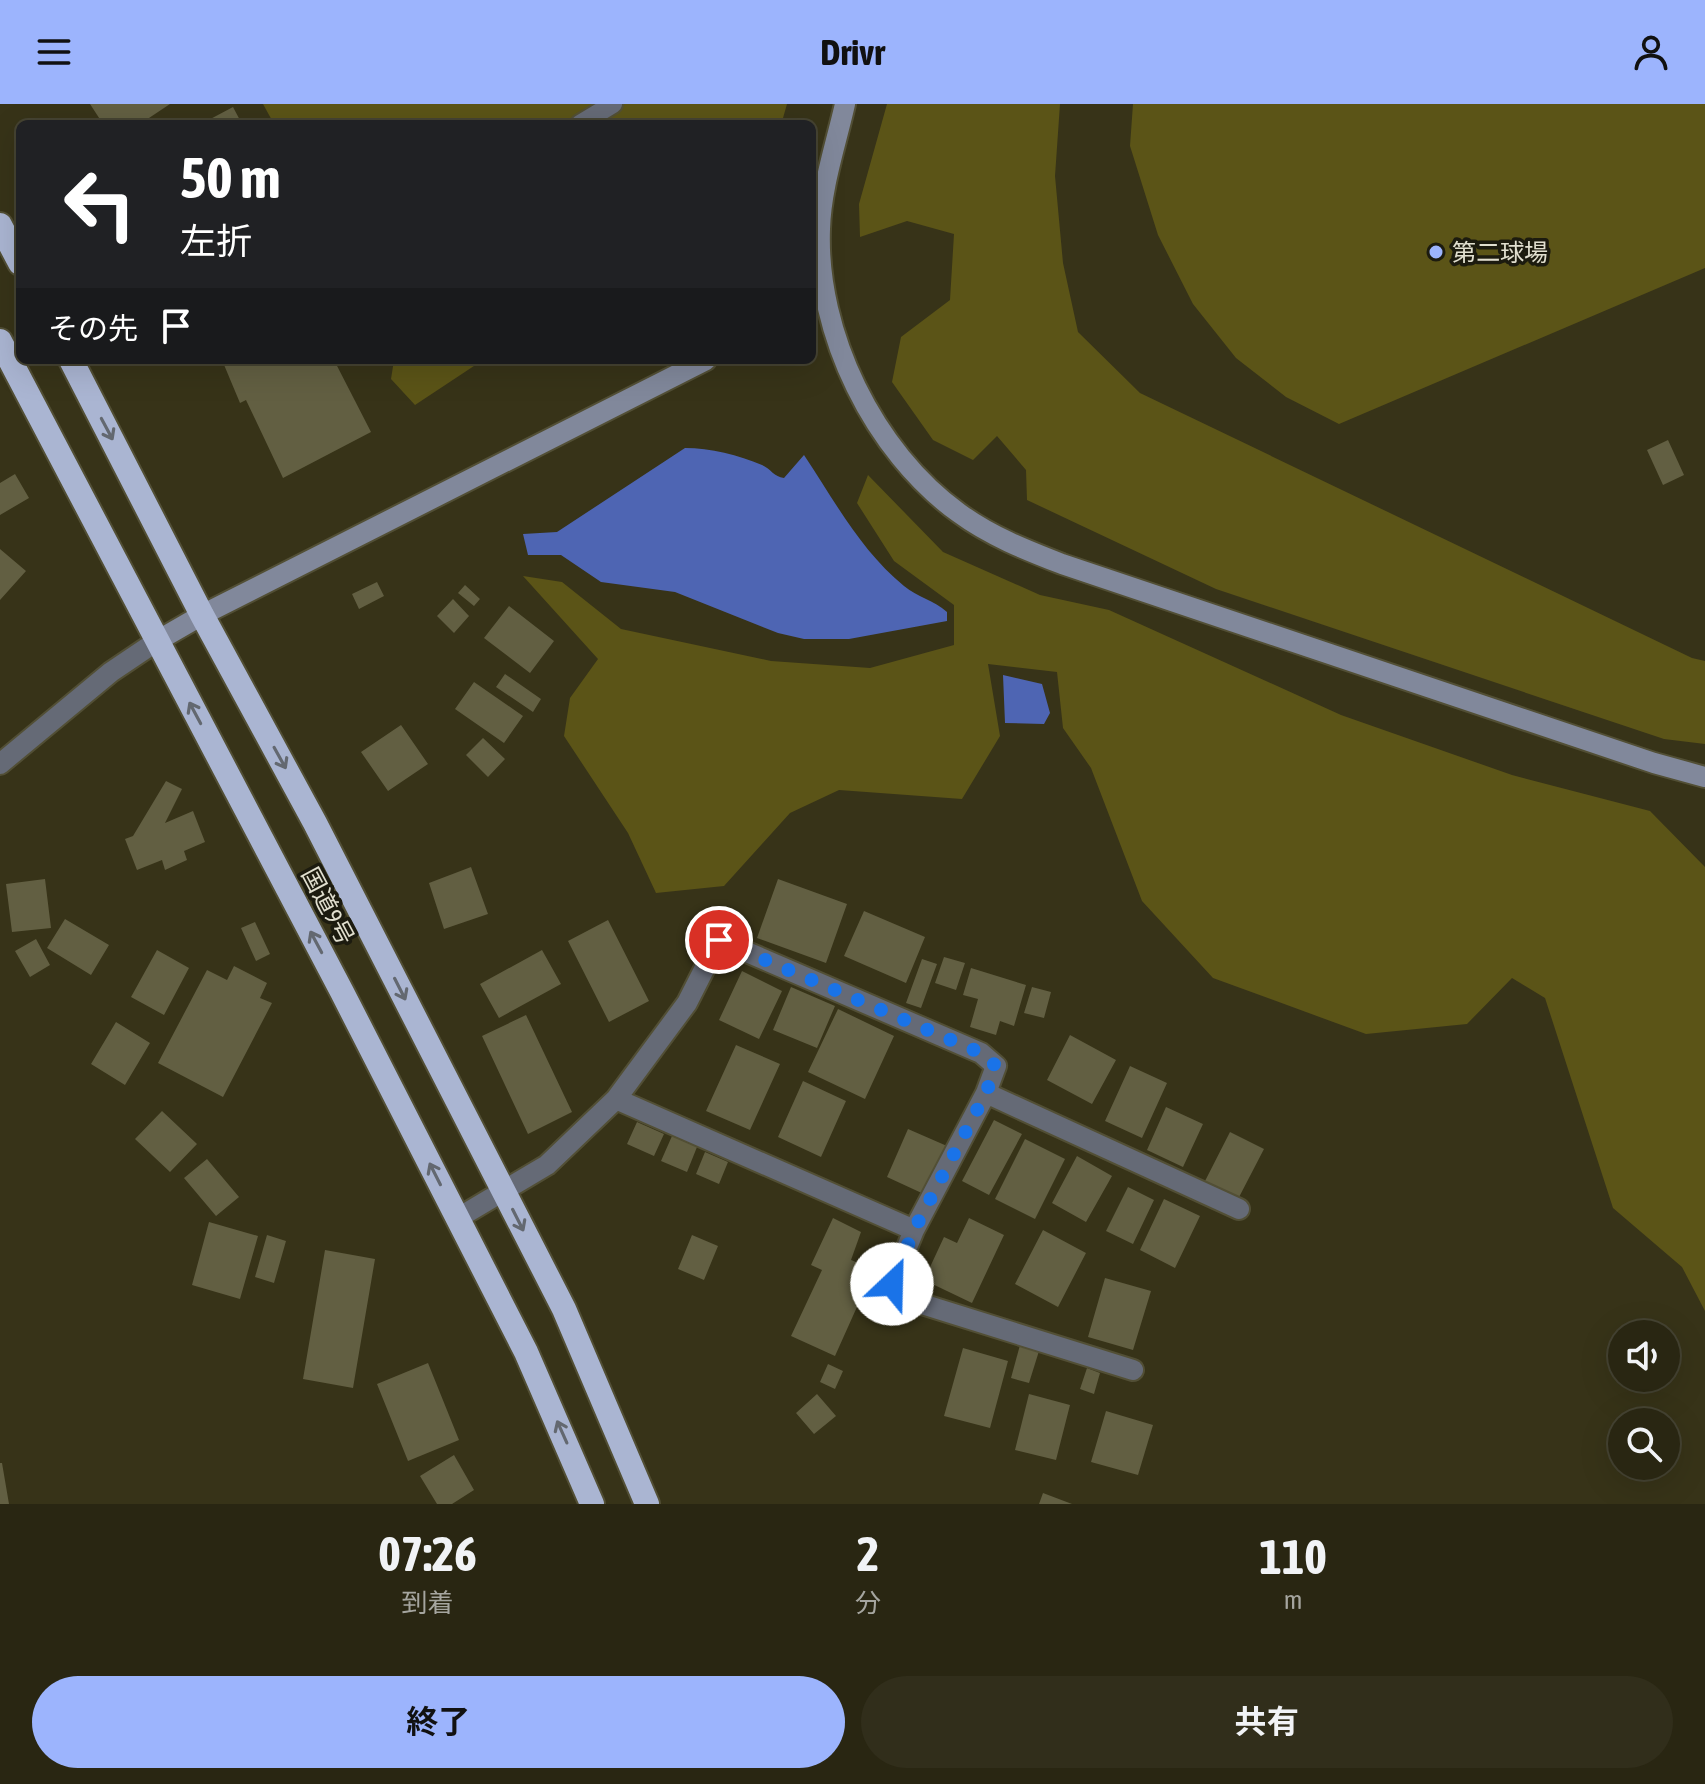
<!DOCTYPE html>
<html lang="ja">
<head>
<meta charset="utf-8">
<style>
  :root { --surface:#292612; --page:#312e1b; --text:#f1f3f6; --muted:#a5a59f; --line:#454332; --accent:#9cb4fd }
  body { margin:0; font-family:"Asap Condensed","Noto Sans JP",sans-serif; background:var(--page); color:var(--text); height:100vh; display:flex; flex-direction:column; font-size:30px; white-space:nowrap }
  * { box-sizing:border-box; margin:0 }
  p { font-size:26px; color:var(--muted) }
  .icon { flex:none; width:44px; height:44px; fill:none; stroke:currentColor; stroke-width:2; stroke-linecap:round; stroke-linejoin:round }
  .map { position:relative; height:1400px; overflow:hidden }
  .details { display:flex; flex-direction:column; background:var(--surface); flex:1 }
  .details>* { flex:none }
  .banner { position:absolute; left:16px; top:16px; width:800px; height:244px; border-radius:12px; box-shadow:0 8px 32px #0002,0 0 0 2px var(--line); background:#202124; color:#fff; overflow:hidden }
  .fabs { position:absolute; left:1608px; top:1216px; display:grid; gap:16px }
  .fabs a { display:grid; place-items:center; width:72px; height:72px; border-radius:50%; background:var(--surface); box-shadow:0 8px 32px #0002,0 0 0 2px var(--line); font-size:40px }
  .pin { position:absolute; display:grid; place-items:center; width:68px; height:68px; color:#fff; margin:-34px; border:4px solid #fff; border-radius:50%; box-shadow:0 2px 8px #0007 }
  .me { position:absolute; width:88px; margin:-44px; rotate:24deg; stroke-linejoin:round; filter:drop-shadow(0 0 6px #0008) }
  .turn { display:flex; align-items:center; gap:28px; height:168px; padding:0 32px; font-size:36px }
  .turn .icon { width:104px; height:104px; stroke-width:2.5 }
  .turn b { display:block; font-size:56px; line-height:68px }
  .then { display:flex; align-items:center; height:76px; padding:0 32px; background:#0003; gap:16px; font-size:30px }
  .eta { display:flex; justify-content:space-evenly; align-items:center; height:136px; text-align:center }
  .eta b { font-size:48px; font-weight:700; line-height:56px }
  .button { display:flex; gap:16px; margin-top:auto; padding:16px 32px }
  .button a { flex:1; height:92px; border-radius:48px; background:var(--accent); color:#111; font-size:32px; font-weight:700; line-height:92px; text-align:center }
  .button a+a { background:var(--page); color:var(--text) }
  header { display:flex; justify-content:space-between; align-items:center; height:104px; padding:0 32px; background:var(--accent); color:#111; font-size:36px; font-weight:700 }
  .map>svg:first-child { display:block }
</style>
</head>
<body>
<header><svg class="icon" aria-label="menu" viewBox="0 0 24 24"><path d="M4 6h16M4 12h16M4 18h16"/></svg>Drivr<svg class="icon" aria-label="person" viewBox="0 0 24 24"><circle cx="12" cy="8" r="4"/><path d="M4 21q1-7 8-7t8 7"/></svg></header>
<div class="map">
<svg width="1705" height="1400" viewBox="0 0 1705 1400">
  <rect width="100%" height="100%" fill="#373318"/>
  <path fill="#5b5417" d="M 263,0 L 787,0 L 783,14 L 775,20 L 274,20 Z
    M 887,0 L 1060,0 L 1055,72 L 1063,159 L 1078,228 L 1140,289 L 1692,554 L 1705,557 L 1705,640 L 1664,635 L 1216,485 L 1027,396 L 1026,366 L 997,332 L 973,356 L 933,336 L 892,278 L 901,233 L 950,196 L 954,130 L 907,117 L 860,133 L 859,100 Z
    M 1133,0 L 1705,0 L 1705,164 L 1339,320 L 1286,293 L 1236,254 L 1193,200 L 1158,131 L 1130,42 Z
    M 394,256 L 483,256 L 415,301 L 391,275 Z
    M 868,371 L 943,448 L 1040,491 L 1109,506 L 1341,611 L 1512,671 L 1650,707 L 1705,763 L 1705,1207 L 1682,1163 L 1613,1104 L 1545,894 L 1512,874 L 1467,920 L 1366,930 L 1213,874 L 1142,797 L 1091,664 L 1063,624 L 1057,568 L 988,560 L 1000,632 L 962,695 L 839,686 L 790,709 L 724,782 L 656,789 L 628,729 L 564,632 L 570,594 L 598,555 L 523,472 L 562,478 L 621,525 L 771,557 L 870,564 L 954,541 L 954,501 L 894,457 L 857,399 Z"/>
  <path fill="#4e65b3" d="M 685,344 C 710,344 739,351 762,361 C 771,365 774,373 784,374 L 804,351 C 834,396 861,447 904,482 C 917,493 934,496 947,508 L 947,517 L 849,535 L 804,535 L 778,529 L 675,488 L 601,478 L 561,451 L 528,451 L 523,430 L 557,428 Z
    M 1003,571 L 1042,580 L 1050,609 L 1044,620 L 1005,619 Z"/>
  <path fill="#625f42" d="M 90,0 L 170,0 L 140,20 L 103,20 Z
    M 233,3 L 242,20 L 201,20 Z
    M 222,256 L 334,256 L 371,328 L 283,374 L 246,296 L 240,299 Z
    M 1668,336 L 1684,371 L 1663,381 L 1647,346 Z
    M 15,370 L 29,394 L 0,411 L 0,379 Z
    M 0,445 L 26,467 L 0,496 Z
    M 377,478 L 384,492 L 359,505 L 352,490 Z
    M 465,481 L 480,495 L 474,502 L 458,489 Z
    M 453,495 L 469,512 L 454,529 L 437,512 Z
    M 509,502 L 554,537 L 530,569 L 484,534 Z
    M 505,570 L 541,595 L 533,608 L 496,583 Z
    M 474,578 L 523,612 L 504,639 L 455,605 Z
    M 401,621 L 428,660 L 388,687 L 361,648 Z
    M 483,634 L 505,655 L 488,673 L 466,651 Z
    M 166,677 L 182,685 L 165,719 L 193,707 L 205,738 L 184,747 L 187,756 L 165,766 L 162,756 L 137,766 L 125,735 L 133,732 Z
    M 471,763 L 488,810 L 444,825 L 429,779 Z
    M 45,775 L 51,824 L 12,828 L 6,780 Z
    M 778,775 L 847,800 L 826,859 L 757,834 Z
    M 864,807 L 925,833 L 906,879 L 844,852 Z
    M 65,815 L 109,841 L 91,871 L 47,844 Z
    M 608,816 L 649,897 L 609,918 L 568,837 Z
    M 255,818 L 270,850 L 256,857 L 241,824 Z
    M 36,835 L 50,861 L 30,873 L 15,847 Z
    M 157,846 L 189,864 L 164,911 L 131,893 Z
    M 542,846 L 561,880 L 499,914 L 480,880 Z
    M 944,853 L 965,859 L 956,886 L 935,879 Z
    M 922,855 L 937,860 L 921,904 L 906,899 Z
    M 234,862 L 267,879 L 260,894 L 272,899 L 223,993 L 158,959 L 207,866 L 227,876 Z
    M 971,864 L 1026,881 L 1014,922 L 1000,917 L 996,931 L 970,923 L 978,895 L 963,891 Z
    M 742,867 L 782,887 L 759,935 L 719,916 Z
    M 791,883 L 835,902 L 817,944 L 773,926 Z
    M 1032,883 L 1051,888 L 1044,914 L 1024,909 Z
    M 838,905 L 894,932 L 865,995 L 808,968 Z
    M 526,911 L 572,1008 L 528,1030 L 482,932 Z
    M 116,918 L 150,939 L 125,981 L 91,960 Z
    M 1070,931 L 1116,956 L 1092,1000 L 1047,976 Z
    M 736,941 L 780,960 L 750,1026 L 706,1007 Z
    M 1130,962 L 1167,979 L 1142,1034 L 1105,1017 Z
    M 803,977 L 846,997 L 821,1053 L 778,1033 Z
    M 1166,1003 L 1203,1020 L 1183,1063 L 1147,1046 Z
    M 162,1007 L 197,1040 L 170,1068 L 135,1035 Z
    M 994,1016 L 1022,1030 L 989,1091 L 962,1077 Z
    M 637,1018 L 664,1030 L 654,1052 L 627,1040 Z
    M 908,1025 L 947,1042 L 926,1091 L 887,1073 Z
    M 1230,1028 L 1264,1045 L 1237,1097 L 1204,1079 Z
    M 672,1032 L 697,1043 L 687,1068 L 661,1057 Z
    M 1025,1035 L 1065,1055 L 1035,1115 L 995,1095 Z
    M 705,1048 L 728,1058 L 719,1080 L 696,1070 Z
    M 1077,1052 L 1112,1072 L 1086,1118 L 1052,1099 Z
    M 207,1055 L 239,1093 L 216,1112 L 184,1074 Z
    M 1128,1083 L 1154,1096 L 1133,1140 L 1106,1127 Z
    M 1164,1095 L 1200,1112 L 1175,1164 L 1140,1146 Z
    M 833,1114 L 861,1128 L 851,1156 L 874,1165 L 835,1252 L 791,1232 L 822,1166 L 811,1161 Z
    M 969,1114 L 1004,1131 L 972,1199 L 924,1176 L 944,1133 L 957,1139 Z
    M 209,1118 L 258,1132 L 240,1195 L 192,1181 Z
    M 1043,1126 L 1086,1149 L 1058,1203 L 1015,1180 Z
    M 267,1131 L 286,1137 L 274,1179 L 255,1173 Z
    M 692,1131 L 718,1142 L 704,1176 L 678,1165 Z
    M 325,1146 L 375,1155 L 353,1284 L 303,1275 Z
    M 1105,1174 L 1151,1187 L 1133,1246 L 1088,1233 Z
    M 1020,1241 L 1039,1247 L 1029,1279 L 1011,1274 Z
    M 963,1244 L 1008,1257 L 990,1324 L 944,1312 Z
    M 428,1259 L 459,1336 L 408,1357 L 377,1280 Z
    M 828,1260 L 843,1267 L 835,1285 L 820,1278 Z
    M 1087,1264 L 1100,1269 L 1094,1290 L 1080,1285 Z
    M 817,1290 L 836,1312 L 814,1330 L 796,1309 Z
    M 1029,1290 L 1070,1301 L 1056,1356 L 1015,1346 Z
    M 1106,1307 L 1153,1321 L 1138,1371 L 1091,1358 Z
    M 454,1351 L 474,1386 L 452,1400 L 437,1400 L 420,1372 Z
    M 0,1359 L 2,1359 L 9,1400 L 0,1400 Z
    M 1043,1389 L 1072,1400 L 1039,1400 Z"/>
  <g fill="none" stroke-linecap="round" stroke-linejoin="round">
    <defs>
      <path id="lane" d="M 580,20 L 613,0"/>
      <path id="street" d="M 0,660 L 111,568 L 157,537
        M 616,995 L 687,899 L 719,836 L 981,949 L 996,962 L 986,989 L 1239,1105
        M 458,1114 L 547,1061 L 616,995 L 914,1126 L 892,1180 L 906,1195 L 1133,1266
        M 914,1126 L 986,989"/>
      <path id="secondary" d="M 845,0 C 836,40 821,84 820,125 C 816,229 874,348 959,409 C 990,432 1026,446 1062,460 L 1654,659 L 1705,673
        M 157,537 L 202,511 L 706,256"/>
      <path id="highway" d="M 0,121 L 20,159
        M 0,237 L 342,888 L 526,1248 L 592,1400
        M 71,256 L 202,511 L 315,719 L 564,1205 L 647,1400"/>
    </defs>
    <use href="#lane" stroke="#524f35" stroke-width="22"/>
    <use href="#street" stroke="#524f35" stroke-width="24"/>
    <use href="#secondary" stroke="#524f35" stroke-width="24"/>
    <use href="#highway" stroke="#524f35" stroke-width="28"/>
    <use href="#lane" stroke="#656a76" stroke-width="18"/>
    <use href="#street" stroke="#656a76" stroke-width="20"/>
    <use href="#secondary" stroke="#81889b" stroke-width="20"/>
    <use href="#highway" stroke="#aab5d2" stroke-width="24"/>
  </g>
  <defs><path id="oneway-shaft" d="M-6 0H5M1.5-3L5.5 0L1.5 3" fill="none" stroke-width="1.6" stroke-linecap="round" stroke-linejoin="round" transform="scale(2)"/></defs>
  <g stroke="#636870">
    <use href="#oneway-shaft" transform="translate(107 325) rotate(62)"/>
    <use href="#oneway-shaft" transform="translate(195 609) rotate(-118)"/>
    <use href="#oneway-shaft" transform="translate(280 654) rotate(61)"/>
    <use href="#oneway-shaft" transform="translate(316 838) rotate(-118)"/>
    <use href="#oneway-shaft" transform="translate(400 885) rotate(63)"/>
    <use href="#oneway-shaft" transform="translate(435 1070) rotate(-117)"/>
    <use href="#oneway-shaft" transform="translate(518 1116) rotate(63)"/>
    <use href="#oneway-shaft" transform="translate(562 1328) rotate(-114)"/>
  </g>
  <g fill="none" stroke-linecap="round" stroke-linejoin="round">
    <path stroke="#1a73e8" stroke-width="14" stroke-dasharray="0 25.2" d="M 719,836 L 981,949 L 996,962 L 986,989 L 914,1126 L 892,1180"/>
  </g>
  <circle fill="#9cb4fd" stroke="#1c1b0f" stroke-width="3" cx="1436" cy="148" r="8"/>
  <g text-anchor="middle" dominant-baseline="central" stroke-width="7" stroke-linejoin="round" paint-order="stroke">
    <g font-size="24" fill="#e1dfcf" stroke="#1c1b0f" text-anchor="start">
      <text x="1452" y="148">第二球場</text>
    </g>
    <g font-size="24" fill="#e1dfcf" stroke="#1c1b0f">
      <text transform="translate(328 802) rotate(62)">国道9号</text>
    </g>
  </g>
</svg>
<div class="fabs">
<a><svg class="icon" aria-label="sound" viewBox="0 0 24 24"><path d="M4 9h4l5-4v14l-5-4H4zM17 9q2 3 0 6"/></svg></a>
<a><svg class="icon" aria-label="search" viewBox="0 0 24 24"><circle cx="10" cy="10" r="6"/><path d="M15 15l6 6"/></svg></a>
</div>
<div class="pin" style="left:719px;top:836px;background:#d93025"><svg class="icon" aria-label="arrive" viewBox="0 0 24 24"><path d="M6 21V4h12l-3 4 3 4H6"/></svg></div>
<svg class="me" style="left:892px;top:1180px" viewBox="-20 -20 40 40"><circle r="19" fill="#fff"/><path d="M0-13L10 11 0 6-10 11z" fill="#1a73e8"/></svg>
<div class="banner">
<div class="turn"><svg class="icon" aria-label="left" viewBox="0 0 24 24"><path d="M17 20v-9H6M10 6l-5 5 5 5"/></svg><div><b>50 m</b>左折</div></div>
<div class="then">その先<svg class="icon" aria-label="arrive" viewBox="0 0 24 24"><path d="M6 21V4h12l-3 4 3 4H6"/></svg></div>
</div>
</div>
<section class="details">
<div class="eta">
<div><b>07:26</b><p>到着</p></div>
<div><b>2</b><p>分</p></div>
<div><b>110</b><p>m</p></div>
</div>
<div class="button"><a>終了</a><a>共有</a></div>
</section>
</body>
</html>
